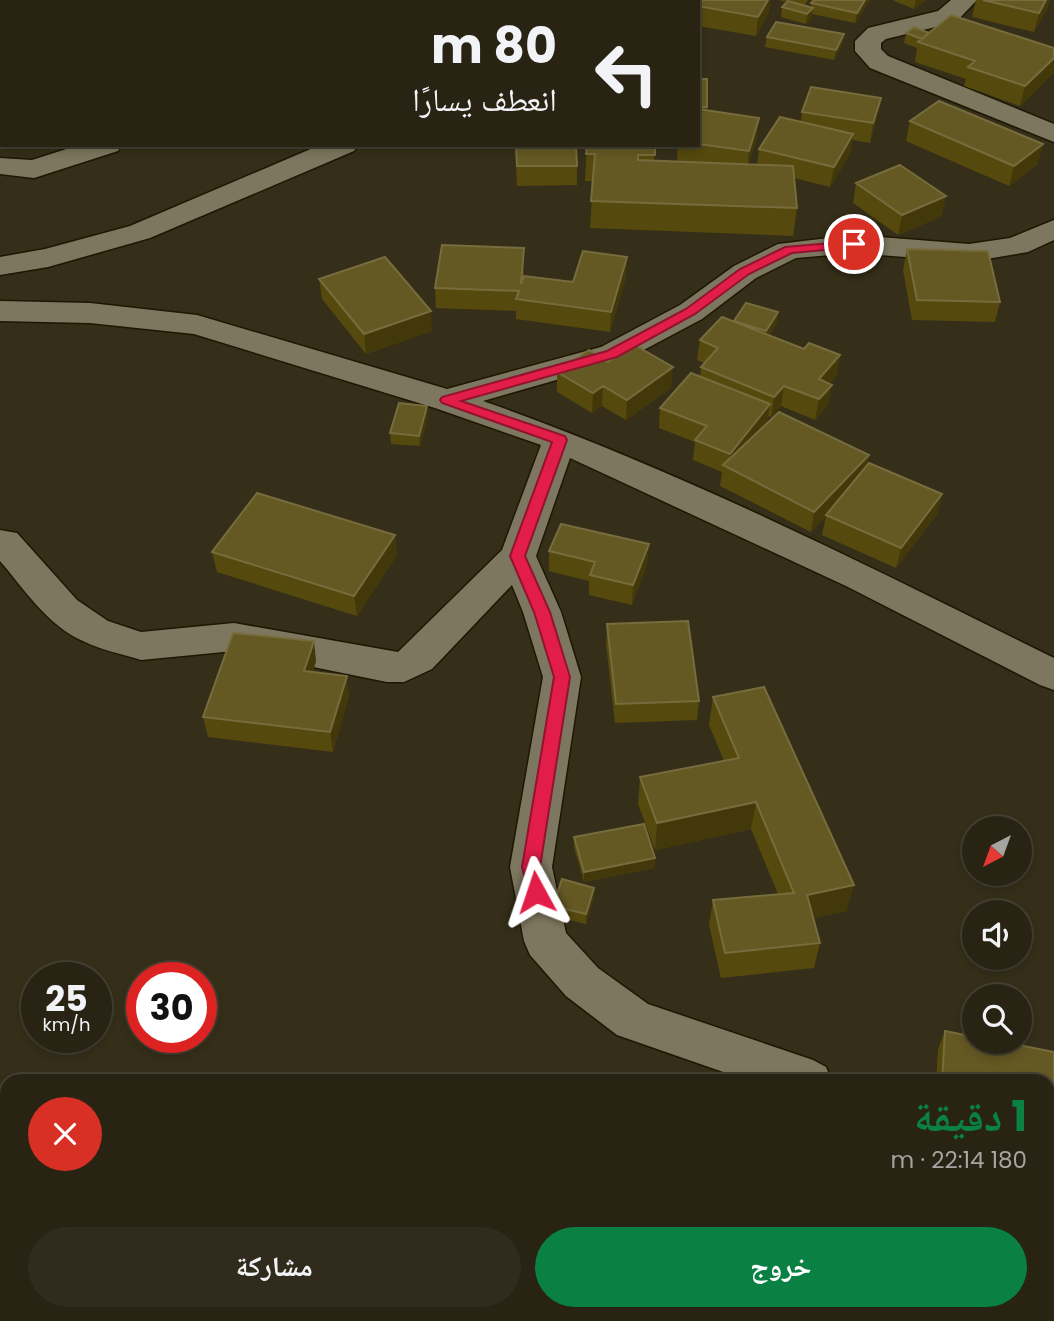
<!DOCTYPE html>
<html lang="ar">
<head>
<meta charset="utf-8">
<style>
  :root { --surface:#282313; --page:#302b1c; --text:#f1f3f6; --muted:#a5a4a0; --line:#444033; --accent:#0b8043 }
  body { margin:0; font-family:Poppins,"Noto Naskh Arabic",sans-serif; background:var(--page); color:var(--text); direction:rtl; height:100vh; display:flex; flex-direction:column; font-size:26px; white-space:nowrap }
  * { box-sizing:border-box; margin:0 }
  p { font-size:23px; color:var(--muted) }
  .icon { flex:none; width:38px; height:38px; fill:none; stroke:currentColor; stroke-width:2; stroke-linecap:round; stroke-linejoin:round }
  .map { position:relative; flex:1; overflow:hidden; direction:ltr }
  .panel { position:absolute; left:0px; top:1074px; width:1055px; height:247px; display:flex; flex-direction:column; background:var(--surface); border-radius:21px 21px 0 0; box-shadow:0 4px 10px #0003,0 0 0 2px var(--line); direction:rtl }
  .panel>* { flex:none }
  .guide { position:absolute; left:0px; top:0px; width:700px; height:147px; box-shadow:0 4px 10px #0003,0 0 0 2px var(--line); direction:rtl; background:#282313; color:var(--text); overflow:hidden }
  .needle { width:46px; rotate:221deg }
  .buttons { position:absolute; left:962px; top:816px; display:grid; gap:14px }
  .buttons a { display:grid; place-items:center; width:70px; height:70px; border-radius:50%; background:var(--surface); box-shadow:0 4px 10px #0003,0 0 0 2px var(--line); font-size:35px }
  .speed { position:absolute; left:21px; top:962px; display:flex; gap:14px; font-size:35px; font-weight:700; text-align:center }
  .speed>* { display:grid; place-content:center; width:91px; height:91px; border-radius:50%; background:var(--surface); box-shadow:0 4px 10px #0003,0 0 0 2px var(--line); line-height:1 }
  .speed small { font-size:18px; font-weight:400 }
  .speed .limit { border:10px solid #d22; background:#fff; color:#111 }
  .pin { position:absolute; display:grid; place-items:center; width:60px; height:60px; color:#fff; margin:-30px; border:4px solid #fff; border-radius:50%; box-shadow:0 2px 7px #0007 }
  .me { position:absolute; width:77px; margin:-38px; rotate:355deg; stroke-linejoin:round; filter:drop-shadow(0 0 5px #0008) }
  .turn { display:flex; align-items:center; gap:24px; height:147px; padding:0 28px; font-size:32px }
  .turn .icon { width:91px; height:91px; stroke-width:2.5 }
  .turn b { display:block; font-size:49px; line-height:60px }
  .round { display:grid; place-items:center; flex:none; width:74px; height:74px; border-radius:37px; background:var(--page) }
  .headline { display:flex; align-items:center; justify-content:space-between; height:119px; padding:0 28px }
  h1 { font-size:42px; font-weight:700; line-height:52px; color:var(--accent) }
  .cta { display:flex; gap:14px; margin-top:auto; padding:14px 28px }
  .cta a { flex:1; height:80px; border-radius:42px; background:var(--accent); color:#fff; font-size:28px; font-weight:700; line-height:80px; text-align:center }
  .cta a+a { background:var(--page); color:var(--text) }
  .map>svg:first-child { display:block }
</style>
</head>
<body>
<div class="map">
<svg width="1054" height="1321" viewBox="0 0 1054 1321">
  <rect width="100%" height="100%" fill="#352f19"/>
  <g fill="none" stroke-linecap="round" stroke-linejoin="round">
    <defs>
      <path id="street" d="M 555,0 L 580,0 L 554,2 Z
        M 951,0 L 977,0 L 956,22 L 886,39 L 881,43 L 881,49 L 888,56 L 1054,124 L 1054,142 L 870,68 L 855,51 L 855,41 L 868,28 L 938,11 Z
        M 79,145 L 122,145 L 118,151 L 34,178 L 0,174 L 0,158 L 32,160 Z
        M 320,145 L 358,145 L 354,151 L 150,238 L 48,267 L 0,275 L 0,257 L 45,249 L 130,226 Z
        M 1054,220 L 1054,240 L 1028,252 L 969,262 L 854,253 L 796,258 L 756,278 L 702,319 L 623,361 L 483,401 C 678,469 868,566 1054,658 L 1054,690 L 1040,685 L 846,586 L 570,458 L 536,556 L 561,612 L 581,677 L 552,867 L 566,933 L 598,968 L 648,1004 L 813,1060 L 826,1067 L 832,1082 L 752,1082 L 617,1035 L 566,996 L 530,955 L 524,941 L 510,867 L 543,677 L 523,612 L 512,585 L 432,669 L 404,682 L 387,682 L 234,651 L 141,660 C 122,654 101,650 83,641 C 48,626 24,589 0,561 L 0,530 L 17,533 L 77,600 L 108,621 L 141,632 L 234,623 L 398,652 L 502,550 L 541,445 L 435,408 L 194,334 L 90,323 L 0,321 L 0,301 L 90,303 L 197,315 L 447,389 L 601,347 L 680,305 L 734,266 L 778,244 L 854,235 L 969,244 L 1010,238 Z"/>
    </defs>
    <use href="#street" stroke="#1d1703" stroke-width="3"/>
    <use href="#street" fill="#7e775f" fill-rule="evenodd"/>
  </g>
  <path fill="#56490e" d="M 489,0 L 515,0 L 512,2 L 494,2 Z
    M 770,0 L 768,14 L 756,36 L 698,26 L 698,2 Z
    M 778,0 L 808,0 L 805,5 L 811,7 L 811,3 L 814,0 L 870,0 L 855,23 L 812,14 L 812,18 L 806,24 L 781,17 L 782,7 L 787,2 Z
    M 894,0 L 927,0 L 914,9 L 894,1 Z
    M 976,0 L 1050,0 L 1047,9 L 1034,32 L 972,17 Z
    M 906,33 L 929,33 L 1054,48 L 1054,72 L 1020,106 L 964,86 L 966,79 L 915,62 L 917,48 L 904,43 Z
    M 767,37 L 842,44 L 834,60 L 765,47 Z
    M 698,79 L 707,79 L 707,111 L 757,137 L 748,164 L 757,165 L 759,149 L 801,122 L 802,112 L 877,117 L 870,143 L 852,140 L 850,154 L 830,187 L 794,178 L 797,208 L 793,236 L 590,228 L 593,181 L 585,181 L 587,145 L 655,145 L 654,161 L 687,162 L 677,161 L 678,145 L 698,145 Z
    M 910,121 L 1038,164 L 1009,186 L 906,141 Z
    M 515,145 L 577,166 L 577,185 L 517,186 Z
    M 856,183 L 942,216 L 898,235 L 853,203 Z
    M 524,248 L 524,277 L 573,282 L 626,277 L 610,332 L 516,319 L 516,311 L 436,308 L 435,288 Z
    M 907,249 L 1000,302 L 995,322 L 912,320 L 903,270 Z
    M 319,279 L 432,331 L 366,354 L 322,299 Z
    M 734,321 L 777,323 L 769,335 L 804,349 L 840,355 L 836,376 L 829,384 L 828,405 L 815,420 L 781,406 L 771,417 L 768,416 L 767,423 L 869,455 L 867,465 L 942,494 L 937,514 L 896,568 L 822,535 L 826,516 L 811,532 L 720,486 L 722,472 L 693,460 L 695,442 L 659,428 L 660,408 L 700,377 L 701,367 L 704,363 L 697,360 L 700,340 Z
    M 608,362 L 671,388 L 626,420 L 602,406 L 592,413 L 557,392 L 557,372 Z
    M 428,416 L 420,446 L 391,444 L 390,433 Z
    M 395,535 L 397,555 L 357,616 L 217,572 L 212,552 Z
    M 649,544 L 647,564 L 632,605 L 589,595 L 589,581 L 549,571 L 549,551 Z
    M 607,624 L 699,701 L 697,720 L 615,723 L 606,644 Z
    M 316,661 L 313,672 L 349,695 L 333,752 L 208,737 L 203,717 Z
    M 713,697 L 847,911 L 813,918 L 820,943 L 814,968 L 721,978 L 709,925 L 713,900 L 778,894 L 751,829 L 655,850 L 638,804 L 640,777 L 724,761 L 709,725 Z
    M 574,837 L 655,858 L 654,868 L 584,882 L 574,847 Z
    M 594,888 L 594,897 L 586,924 L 553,916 L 553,906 Z
    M 945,1031 L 1054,1052 L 1054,1192 L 1048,1191 L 1048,1082 L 936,1082 L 938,1049 Z
    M 716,1314 L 779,1314 L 777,1321 L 746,1321 Z"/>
  <path fill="#43380a" d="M 768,0 L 770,0 L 768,14 L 756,36 L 758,17 Z
    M 865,0 L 870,0 L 855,23 L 857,13 Z
    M 916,0 L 927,0 L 914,9 Z
    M 1046,0 L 1050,0 L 1047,9 L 1034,32 L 1039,13 Z
    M 813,8 L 812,18 L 806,24 L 807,14 Z
    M 844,34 L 842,44 L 834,60 L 836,50 Z
    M 1054,58 L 1054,72 L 1020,106 L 1025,86 Z
    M 881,98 L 877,117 L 870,143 L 873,123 Z
    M 759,118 L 757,137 L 747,171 L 749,151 Z
    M 853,134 L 850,154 L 830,187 L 834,167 Z
    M 1043,144 L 1038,164 L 1009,186 L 1014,166 Z
    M 946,196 L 942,216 L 898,235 L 902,215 Z
    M 524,248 L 524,268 L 521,304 L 521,284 Z
    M 627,257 L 626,277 L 610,332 L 611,312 Z
    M 431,311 L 432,331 L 366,354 L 364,334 Z
    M 778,312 L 777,323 L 765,341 L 766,331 Z
    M 840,355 L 836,376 L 815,400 L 819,379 Z
    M 673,367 L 671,388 L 626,420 L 627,400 Z
    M 832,385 L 828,405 L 815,420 L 819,399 Z
    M 603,386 L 602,406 L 592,413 L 593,393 Z
    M 784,386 L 781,406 L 771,417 L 774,397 Z
    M 770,404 L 767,424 L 728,468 L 730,454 Z
    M 427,406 L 428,416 L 420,446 L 419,436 Z
    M 869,455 L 865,475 L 811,532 L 814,512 Z
    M 942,494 L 937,514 L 896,568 L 901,548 Z
    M 395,535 L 397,555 L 357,616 L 354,596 Z
    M 649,544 L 647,564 L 632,605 L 633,585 Z
    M 314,641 L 316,661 L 307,691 L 304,671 Z
    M 347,676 L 349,695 L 333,752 L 330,732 Z
    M 756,802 L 751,829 L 655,850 L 657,823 Z
    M 655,858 L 654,868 L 584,882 L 584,872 Z
    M 854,885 L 847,911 L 801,921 L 807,895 Z
    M 594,888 L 594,897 L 586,924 L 586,914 Z"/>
  <path fill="#645823" stroke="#776c3d" stroke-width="2" d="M 633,0 L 768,0 L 758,17 L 698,6 L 698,2 L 632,2 Z
    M 814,0 L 865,0 L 857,13 L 811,3 Z
    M 983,0 L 1046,0 L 1039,13 Z
    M 788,1 L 813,8 L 807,14 L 782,7 Z
    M 951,15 L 1054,48 L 1054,58 L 1025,86 L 968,67 L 975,61 L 918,42 Z
    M 776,22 L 844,34 L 836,50 L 767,37 Z
    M 914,27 L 929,33 L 922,39 L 906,33 Z
    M 698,79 L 707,79 L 707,107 L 698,107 Z
    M 811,87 L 881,98 L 873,123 L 802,112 Z
    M 939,101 L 1043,144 L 1014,166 L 910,121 Z
    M 698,109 L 759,118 L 749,151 L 698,144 Z
    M 780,117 L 853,134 L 834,167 L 759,149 Z
    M 516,145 L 576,145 L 577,166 L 517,166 Z
    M 587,145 L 655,145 L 655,155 L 638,155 L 638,160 L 793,166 L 797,208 L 591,201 L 595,154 L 586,154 Z
    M 900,165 L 946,196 L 902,215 L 856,183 Z
    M 442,245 L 524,248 L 521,284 L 524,276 L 573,282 L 583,251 L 627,257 L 611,312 L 516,299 L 519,291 L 435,288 Z
    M 907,249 L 988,251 L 1000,302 L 917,300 Z
    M 385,257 L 431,311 L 364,334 L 319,279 Z
    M 746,303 L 778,312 L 766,331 L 734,321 Z
    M 722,317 L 804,349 L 809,343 L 840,355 L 819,379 L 832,385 L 819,399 L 784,386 L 774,397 L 701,367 L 718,348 L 700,340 Z
    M 633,344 L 673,367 L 627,400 L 603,386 L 593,393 L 557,372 L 589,350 L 608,362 Z
    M 691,373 L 770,404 L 730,454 L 695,440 L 707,426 L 660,408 Z
    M 399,403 L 427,406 L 419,436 L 390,433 Z
    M 779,412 L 869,455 L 814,512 L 723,465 Z
    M 869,463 L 942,494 L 901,548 L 826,515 Z
    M 257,493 L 395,535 L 354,596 L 212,552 Z
    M 561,524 L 649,544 L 633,585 L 590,575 L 595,562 L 549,551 Z
    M 688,621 L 699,701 L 616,704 L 607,624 Z
    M 233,633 L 314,641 L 304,671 L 347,676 L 330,732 L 203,717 Z
    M 764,687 L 854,885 L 807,895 L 820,943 L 725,953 L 713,900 L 794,893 L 756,802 L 657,823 L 640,777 L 739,758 L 713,697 Z
    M 644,824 L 655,858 L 584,872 L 574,837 Z
    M 562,879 L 594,888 L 586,914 L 553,906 Z
    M 945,1031 L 975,1037 L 975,1041 L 998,1041 L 1054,1052 L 1054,1174 L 1048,1173 L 1048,1082 L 942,1082 Z"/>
  <path fill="#e11d48" stroke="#92132f" stroke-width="2" d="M 854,241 L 860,244 L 858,247 L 792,253 L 749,274 L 695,314 L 617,357 L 461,401 L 565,436 L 567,440 L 525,556 L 550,612 L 570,677 L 540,867 L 545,892 L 542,897 L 536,900 L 530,897 L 522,867 L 554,677 L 534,612 L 510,556 L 552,442 L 442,403 L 440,400 L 442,397 L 607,351 L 686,309 L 740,269 L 785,247 Z"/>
</svg>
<div class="buttons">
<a><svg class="needle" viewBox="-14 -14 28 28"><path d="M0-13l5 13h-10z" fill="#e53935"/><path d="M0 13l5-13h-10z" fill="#a5a4a0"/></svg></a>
<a><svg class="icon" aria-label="sound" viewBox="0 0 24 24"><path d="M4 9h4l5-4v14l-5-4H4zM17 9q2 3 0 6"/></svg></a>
<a><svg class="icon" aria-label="search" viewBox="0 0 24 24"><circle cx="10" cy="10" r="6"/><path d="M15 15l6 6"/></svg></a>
</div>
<div class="speed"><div>25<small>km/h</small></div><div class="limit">30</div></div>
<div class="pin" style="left:854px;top:244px;background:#d93025"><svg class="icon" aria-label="arrive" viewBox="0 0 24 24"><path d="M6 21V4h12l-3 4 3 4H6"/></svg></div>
<svg class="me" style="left:536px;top:892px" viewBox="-20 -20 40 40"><path d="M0-17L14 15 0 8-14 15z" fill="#e11d48" stroke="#fff" stroke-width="4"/></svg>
<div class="guide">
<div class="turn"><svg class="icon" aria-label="left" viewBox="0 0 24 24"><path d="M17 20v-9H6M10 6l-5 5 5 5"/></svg><div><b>80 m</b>انعطف يسارًا</div></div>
</div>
<section class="panel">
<div class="headline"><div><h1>1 دقيقة</h1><p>180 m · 22:14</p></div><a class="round" style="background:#d93025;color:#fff"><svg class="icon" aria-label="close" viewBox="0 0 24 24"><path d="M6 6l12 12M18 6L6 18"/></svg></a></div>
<div class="cta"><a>خروج</a><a>مشاركة</a></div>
</section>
</div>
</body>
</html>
